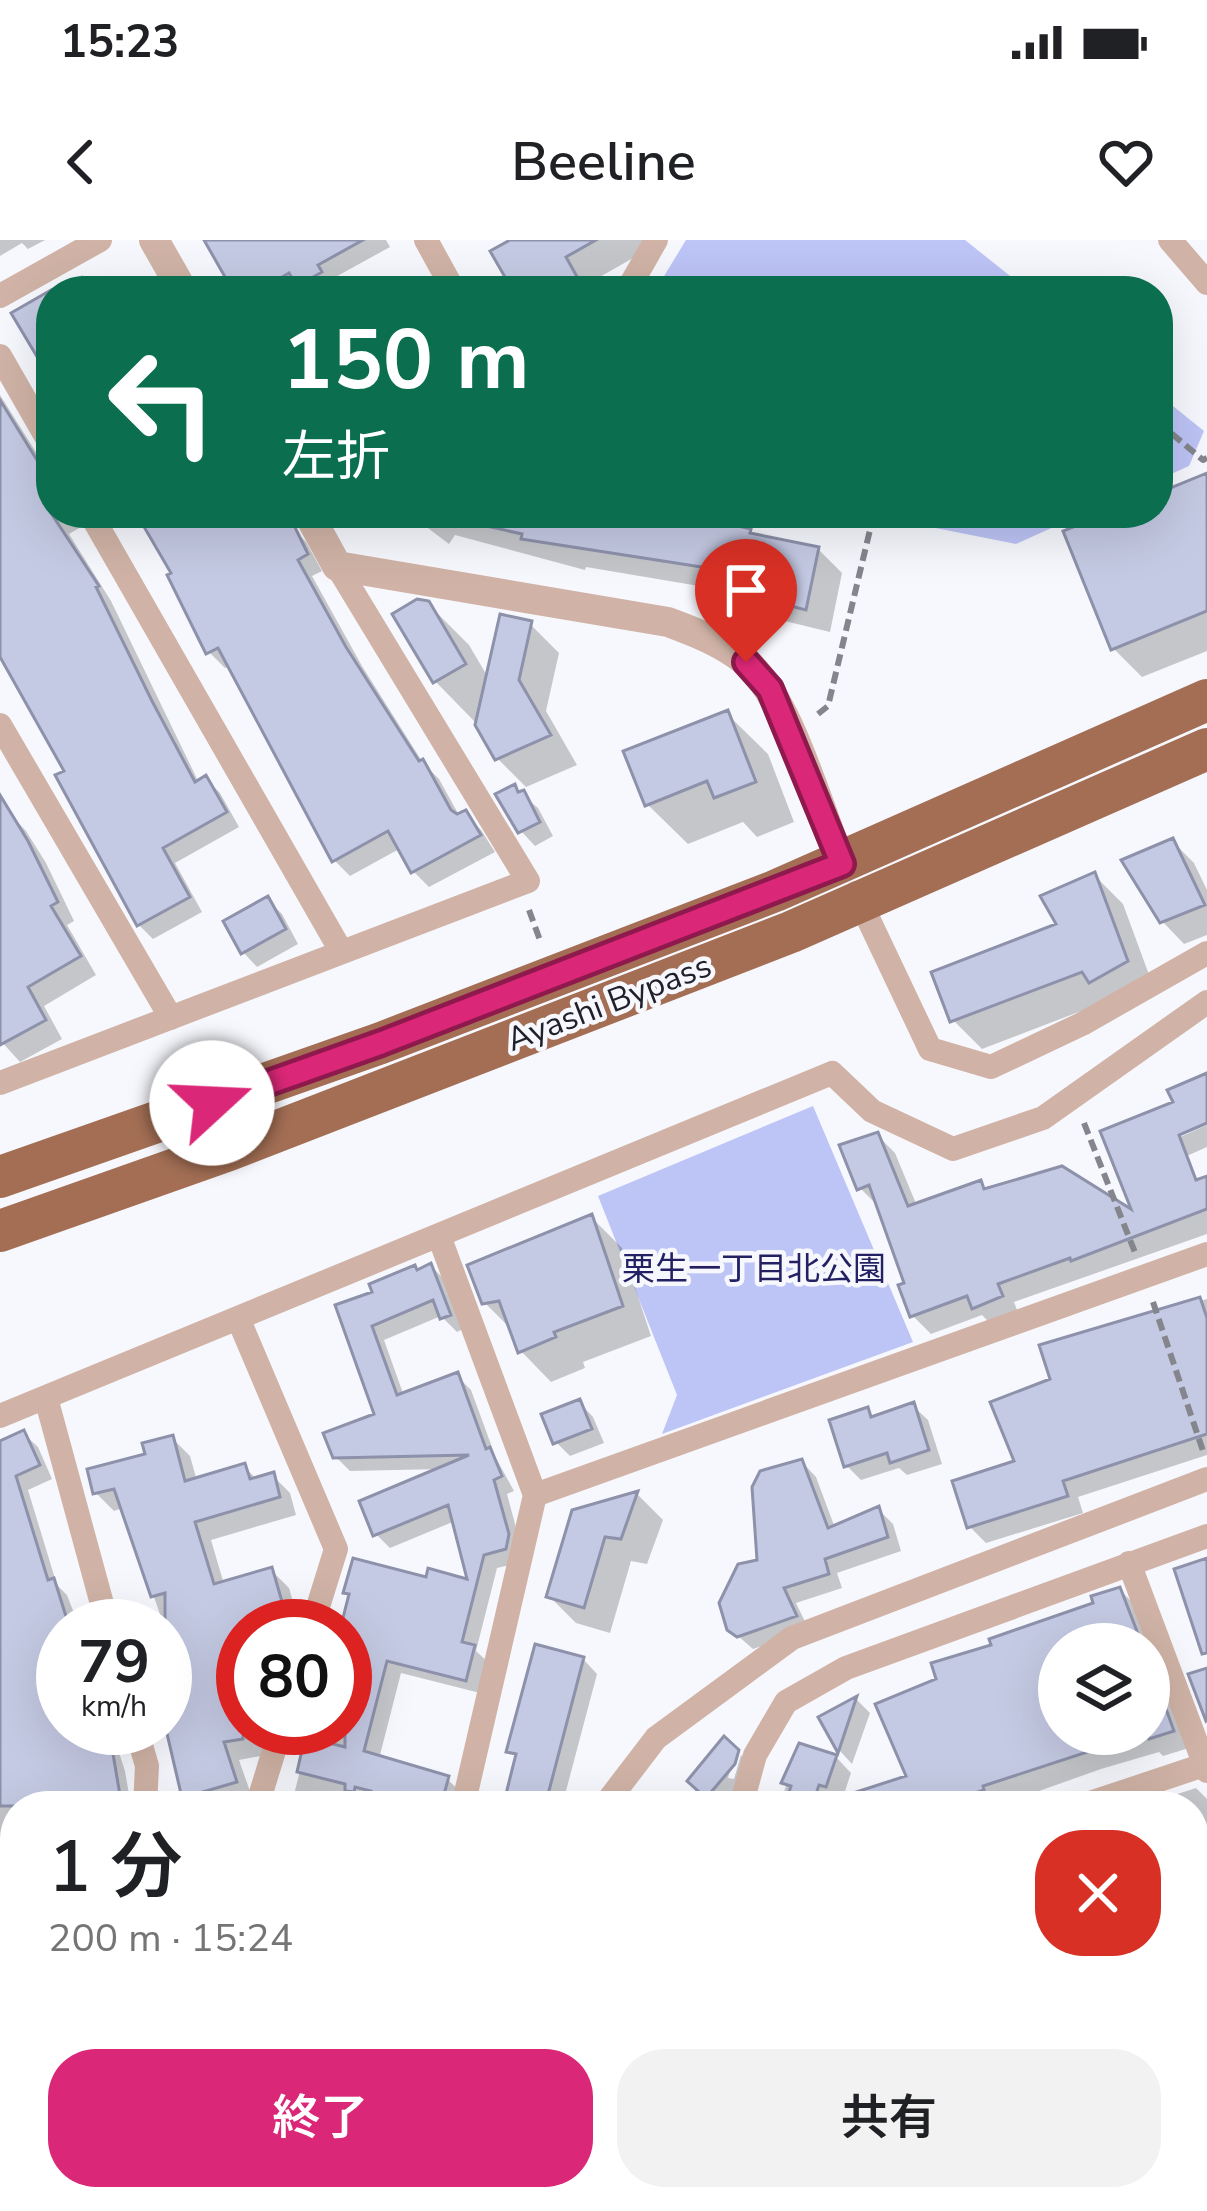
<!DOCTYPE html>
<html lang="ja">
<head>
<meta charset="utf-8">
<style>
  :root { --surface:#fff; --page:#f2f2f2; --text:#202124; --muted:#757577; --accent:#db2777 }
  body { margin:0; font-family:"Nunito Sans","Noto Sans JP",sans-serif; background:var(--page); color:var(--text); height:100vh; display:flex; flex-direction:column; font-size:45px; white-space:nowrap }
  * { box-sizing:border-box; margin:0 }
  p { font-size:39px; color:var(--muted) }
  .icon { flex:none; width:66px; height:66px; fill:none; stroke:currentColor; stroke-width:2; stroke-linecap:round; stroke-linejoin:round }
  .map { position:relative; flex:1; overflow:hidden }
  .details { position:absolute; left:0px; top:1551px; width:1209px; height:420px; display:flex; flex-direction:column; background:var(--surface); border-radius:48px 48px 0 0; box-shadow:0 12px 48px #0002 }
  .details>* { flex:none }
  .hud { position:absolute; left:36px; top:36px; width:1137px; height:252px; border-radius:48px; box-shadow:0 12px 48px #0002; background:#0b6e4f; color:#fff; overflow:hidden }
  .buttons { position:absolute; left:1038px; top:1383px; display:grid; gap:24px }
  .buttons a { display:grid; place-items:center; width:132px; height:132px; border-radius:50%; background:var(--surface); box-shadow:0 12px 48px #0002; font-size:60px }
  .speed { position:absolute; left:36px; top:1359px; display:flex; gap:24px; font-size:60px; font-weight:700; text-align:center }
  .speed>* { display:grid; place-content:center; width:156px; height:156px; border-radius:50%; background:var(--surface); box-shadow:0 12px 48px #0002; line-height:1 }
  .speed small { font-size:30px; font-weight:400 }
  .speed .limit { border:18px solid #d22; background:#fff; color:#111 }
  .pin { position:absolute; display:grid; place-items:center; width:102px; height:102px; color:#fff; margin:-123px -51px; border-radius:50% 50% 50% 0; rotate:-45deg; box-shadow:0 0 12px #0007 }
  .pin .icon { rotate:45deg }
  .me { position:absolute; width:132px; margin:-66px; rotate:70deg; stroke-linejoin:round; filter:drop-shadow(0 0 9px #0008) }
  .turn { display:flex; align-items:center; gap:42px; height:252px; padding:0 48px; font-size:54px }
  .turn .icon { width:156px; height:156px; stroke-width:2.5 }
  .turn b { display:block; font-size:84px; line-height:102px }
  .round { display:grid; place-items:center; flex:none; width:126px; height:126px; border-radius:48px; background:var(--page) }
  .headline { display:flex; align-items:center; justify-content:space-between; height:204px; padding:0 48px }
  h1 { font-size:72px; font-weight:600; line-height:90px }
  .button { display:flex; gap:24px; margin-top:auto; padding:24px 48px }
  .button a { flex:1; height:138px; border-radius:48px; background:var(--accent); color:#fff; font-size:48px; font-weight:600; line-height:138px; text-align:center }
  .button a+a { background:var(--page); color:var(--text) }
  .status { display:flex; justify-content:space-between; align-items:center; height:84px; padding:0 60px; background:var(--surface); direction:ltr }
  .status svg { height:33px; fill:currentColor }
  header { display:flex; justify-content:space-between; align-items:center; height:156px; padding:0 48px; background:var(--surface); font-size:54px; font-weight:600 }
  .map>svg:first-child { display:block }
</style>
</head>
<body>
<div class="status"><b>15:23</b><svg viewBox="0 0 49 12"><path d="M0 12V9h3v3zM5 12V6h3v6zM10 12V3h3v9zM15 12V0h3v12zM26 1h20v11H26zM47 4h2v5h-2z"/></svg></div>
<header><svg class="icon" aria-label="back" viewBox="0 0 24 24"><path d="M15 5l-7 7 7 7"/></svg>Beeline<svg class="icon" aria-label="heart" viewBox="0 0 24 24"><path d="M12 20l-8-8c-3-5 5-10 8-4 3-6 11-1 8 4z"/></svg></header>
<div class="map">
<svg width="1207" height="1971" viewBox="0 0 1207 1971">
  <rect width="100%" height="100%" fill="#f7f8fd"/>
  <path fill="#bdc4f6" d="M 686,0 L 965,0 L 1029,51 L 655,51 Z
    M 1158,154 L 1204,191 L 1189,226 L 1158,240 Z
    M 860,273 L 1085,273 L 1016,304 Z
    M 813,866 L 913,1102 L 662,1194 L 677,1155 L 598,956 Z
    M 127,1956 L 303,1956 L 322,1971 L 106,1971 Z"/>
  <path fill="#0003" d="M 0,0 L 45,0 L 28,9 L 22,3 L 0,16 Z
    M 207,0 L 386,0 L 390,7 L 330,40 L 334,47 L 327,51 L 302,48 L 296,51 L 236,51 Z
    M 516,0 L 665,0 L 589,43 L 594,51 L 520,51 Z
    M 82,35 L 98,51 L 55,51 Z
    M 0,155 L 51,236 L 51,273 L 72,273 L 81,287 L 69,294 L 111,361 L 199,543 L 206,539 L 220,553 L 239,587 L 175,623 L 202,672 L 153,699 L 139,685 L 68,532 L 0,406 Z
    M 1207,238 L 1207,411 L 1142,437 L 1113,408 L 1116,273 L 1158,273 L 1158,256 Z
    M 147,273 L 269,273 L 290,286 L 306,302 L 322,331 L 312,336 L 362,426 L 423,523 L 439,539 L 460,577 L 465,574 L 481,590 L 495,612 L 429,647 L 413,631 L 401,608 L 350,636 L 334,620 L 230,426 L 225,428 L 209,412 Z
    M 408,273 L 659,273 L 818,309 L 842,333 L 830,392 L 731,368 L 711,348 L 586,327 L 585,330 L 455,295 L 449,304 Z
    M 428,364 L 469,405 L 489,439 L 530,384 L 559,413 L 546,471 L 577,525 L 526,547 L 498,519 L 480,479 L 475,482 L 435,441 Z
    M 727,474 L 768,514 L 794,582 L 757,597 L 743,582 L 688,604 L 647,564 Z
    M 514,548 L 538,568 L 553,596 L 535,606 L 521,591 Z
    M 0,563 L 26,591 L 46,623 L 74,681 L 67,685 L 96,735 L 44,766 L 62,799 L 20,822 L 0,800 Z
    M 1172,601 L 1194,623 L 1207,650 L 1207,695 L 1184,704 L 1162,681 Z
    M 1094,635 L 1123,664 L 1155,751 L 1110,760 L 982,809 L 953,780 L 1060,686 Z
    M 268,660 L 282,674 L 298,704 L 257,727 L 243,712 Z
    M 1207,836 L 1207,878 L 1120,918 L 1120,924 L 1207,885 L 1207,907 L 1133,940 L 1115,922 L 1104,893 L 1177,864 L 1171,851 Z
    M 877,895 L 895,913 L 917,966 L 980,943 L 987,951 L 1137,977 L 1193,936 L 1199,942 L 1207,939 L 1207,994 L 1014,1062 L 1019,1075 L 993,1086 L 982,1075 L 931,1094 L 913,1076 L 908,1045 L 878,966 L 860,948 Z
    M 592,978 L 622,1008 L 651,1096 L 583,1122 L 585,1128 L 551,1142 L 521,1111 L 513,1091 L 484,1062 Z
    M 431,1026 L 445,1040 L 463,1089 L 457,1092 L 441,1076 L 384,1100 L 404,1156 L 457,1136 L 471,1150 L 496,1218 L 514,1251 L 507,1254 L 522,1310 L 519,1323 L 497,1328 L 476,1411 L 488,1422 L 480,1453 L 401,1433 L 379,1519 L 447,1539 L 462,1553 L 458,1566 L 291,1566 L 308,1500 L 317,1503 L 321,1488 L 345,1488 L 344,1386 L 351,1357 L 347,1352 L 428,1340 L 471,1343 L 455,1281 L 390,1308 L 376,1294 L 442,1229 L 350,1231 L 335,1216 L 378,1176 L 339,1067 Z
    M 1207,1059 L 1207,1215 L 1078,1257 L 1083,1273 L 986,1303 L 970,1287 L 1018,1223 L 1054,1140 L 1043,1107 Z
    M 579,1162 L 593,1177 L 604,1203 L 570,1216 L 556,1202 Z
    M 913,1166 L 928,1180 L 942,1224 L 907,1235 L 899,1228 L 861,1240 L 847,1226 L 867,1171 L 875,1178 Z
    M 24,1194 L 38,1207 L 52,1239 L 28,1250 L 57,1345 L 67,1355 L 79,1386 L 63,1386 L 63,1488 L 111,1488 L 125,1531 L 131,1566 L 15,1566 L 15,1681 L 0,1683 L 0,1204 Z
    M 172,1198 L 190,1216 L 197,1241 L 244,1227 L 258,1240 L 273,1236 L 290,1253 L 296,1275 L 211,1300 L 224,1344 L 271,1330 L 289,1348 L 300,1386 L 243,1386 L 243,1488 L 280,1488 L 277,1513 L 239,1520 L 253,1560 L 232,1566 L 195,1566 L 185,1556 L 171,1499 L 160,1488 L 165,1488 L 165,1452 L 185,1446 L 123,1268 L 114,1271 L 96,1253 Z
    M 802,1222 L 816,1237 L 835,1288 L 878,1269 L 893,1284 L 901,1311 L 837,1333 L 842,1348 L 796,1363 L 809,1390 L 753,1409 L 729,1388 Z
    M 637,1254 L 663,1280 L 647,1324 L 631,1321 L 610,1393 L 576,1383 L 550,1357 L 574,1273 Z
    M 1120,1350 L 1137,1367 L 1153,1411 L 1149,1412 L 1149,1404 L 1059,1404 L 1059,1494 L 1149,1494 L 1149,1450 L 1156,1448 L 1173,1465 L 1189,1508 L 1163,1516 L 1159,1512 L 1101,1529 L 997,1566 L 875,1566 L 910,1537 L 939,1440 L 994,1407 L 1097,1365 Z
    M 583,1419 L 597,1434 L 562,1566 L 506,1566 L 518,1519 L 510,1511 Z
    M 856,1459 L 870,1473 L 852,1524 L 840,1511 L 822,1478 Z
    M 800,1506 L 836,1517 L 851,1533 L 840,1566 L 779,1566 Z
    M 735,1515 L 728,1538 L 734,1539 L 741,1515 L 752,1527 L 749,1539 L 725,1566 L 718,1566 L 705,1555 Z
    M 1196,1548 L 1207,1559 L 1207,1700 L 1202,1702 L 1205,1709 L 1194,1713 L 1194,1566 L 1164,1566 L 1162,1559 Z
    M 0,1709 L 15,1713 L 15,1904 L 0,1903 Z
    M 1207,1762 L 1207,1919 L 1194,1923 L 1194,1765 Z
    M 689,1956 L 802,1956 L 801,1960 L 811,1971 L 685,1971 Z
    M 888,1956 L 1001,1956 L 1006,1971 L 893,1971 Z"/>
  <path fill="#c5cae4" stroke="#8d91aa" stroke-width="3" d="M 204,0 L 363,0 L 318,25 L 322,32 L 297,46 L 289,33 L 258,51 L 233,51 Z
    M 510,0 L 596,0 L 566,17 L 585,51 L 513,51 L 490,11 Z
    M 51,50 L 51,140 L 11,73 Z
    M 0,160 L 51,243 L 51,273 L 99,346 L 96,347 L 152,461 L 195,542 L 206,535 L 227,572 L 163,608 L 190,657 L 137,686 L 55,535 L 64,531 L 0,417 Z
    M 1207,233 L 1207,371 L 1111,410 L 1063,291 L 1108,273 L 1158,273 L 1158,253 Z
    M 136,273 L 288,273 L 308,314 L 298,320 L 346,407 L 419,521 L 423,519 L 451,570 L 457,574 L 466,570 L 481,595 L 411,633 L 388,591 L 332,622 L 218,408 L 206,414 L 167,335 L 171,333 Z
    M 474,273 L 682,273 L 751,289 L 750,293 L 819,307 L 806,370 L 704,344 L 708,328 L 521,299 L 522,294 L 473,283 Z
    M 417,359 L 429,361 L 466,424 L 433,443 L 392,374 Z
    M 500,374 L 532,381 L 519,440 L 551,495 L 495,520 L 475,485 Z
    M 728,470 L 756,542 L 714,558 L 707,541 L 645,566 L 623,511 Z
    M 515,544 L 518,552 L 524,550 L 540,582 L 518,593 L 495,554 Z
    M 0,555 L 28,601 L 58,662 L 51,666 L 81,716 L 28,747 L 46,780 L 0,805 Z
    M 1173,598 L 1205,665 L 1160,683 L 1121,620 Z
    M 1095,632 L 1128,721 L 1089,743 L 1082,732 L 950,782 L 931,732 L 1056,684 L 1040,656 Z
    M 268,656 L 286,689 L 241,714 L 223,681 Z
    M 1207,833 L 1207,883 L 1179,895 L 1196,940 L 1207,936 L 1207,969 L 1071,1021 L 1070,1018 L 998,1044 L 1003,1056 L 972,1069 L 967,1056 L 910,1077 L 898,1045 L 904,1043 L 869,945 L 857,950 L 839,905 L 878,892 L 908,966 L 981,940 L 984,949 L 1062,926 L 1131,969 L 1100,891 L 1173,862 L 1167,850 Z
    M 592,974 L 623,1066 L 554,1092 L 556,1097 L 518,1113 L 499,1061 L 482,1064 L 467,1025 Z
    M 431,1023 L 451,1075 L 440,1079 L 433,1060 L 372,1086 L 397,1155 L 458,1132 L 486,1209 L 490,1207 L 502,1236 L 494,1240 L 509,1294 L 506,1309 L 484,1315 L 462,1402 L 475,1405 L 466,1441 L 387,1421 L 364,1511 L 449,1536 L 442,1562 L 424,1557 L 422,1566 L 367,1566 L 371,1551 L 355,1547 L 354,1552 L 345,1551 L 345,1544 L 297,1532 L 305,1497 L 345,1507 L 345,1386 L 341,1386 L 349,1354 L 343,1353 L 353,1318 L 426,1337 L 428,1328 L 467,1339 L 448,1265 L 373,1296 L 359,1261 L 469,1215 L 333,1218 L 323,1193 L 374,1174 L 335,1065 L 372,1052 L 369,1044 L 415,1025 L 417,1030 Z
    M 1200,1057 L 1207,1078 L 1207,1194 L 1063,1241 L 1068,1256 L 967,1288 L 952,1241 L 1014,1221 L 990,1162 L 1050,1139 L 1039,1105 Z
    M 580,1159 L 592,1189 L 553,1204 L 541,1174 Z
    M 914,1162 L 929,1210 L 890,1223 L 887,1213 L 844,1227 L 829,1180 L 868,1167 L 871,1177 Z
    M 24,1190 L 40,1225 L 16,1236 L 48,1340 L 54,1338 L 69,1386 L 63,1386 L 63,1488 L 103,1488 L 113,1514 L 121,1561 L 93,1566 L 0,1566 L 0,1201 Z
    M 173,1195 L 185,1241 L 245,1223 L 250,1239 L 274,1232 L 280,1257 L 195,1282 L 214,1344 L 272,1327 L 285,1372 L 243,1385 L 243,1499 L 224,1502 L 237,1542 L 182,1558 L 165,1485 L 165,1449 L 181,1444 L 165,1393 L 165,1353 L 151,1357 L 114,1249 L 93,1254 L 87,1229 L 145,1214 L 142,1203 Z
    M 802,1219 L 828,1288 L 879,1266 L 888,1297 L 825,1319 L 829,1334 L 784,1348 L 797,1376 L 737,1397 L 727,1390 L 719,1363 L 738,1324 L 757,1320 L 752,1247 L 760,1231 Z
    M 638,1251 L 621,1299 L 605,1297 L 584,1368 L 546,1357 L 572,1270 Z
    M 1207,1318 L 1207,1413 L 1202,1414 L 1174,1329 Z
    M 1120,1347 L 1138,1394 L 1107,1404 L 1059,1404 L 1059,1494 L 1126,1494 L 1127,1499 L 983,1546 L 984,1550 L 936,1566 L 829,1566 L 828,1561 L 906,1536 L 875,1464 L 936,1439 L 931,1423 L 991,1405 L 989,1399 L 1093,1363 L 1091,1356 Z
    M 535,1404 L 584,1417 L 545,1566 L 503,1566 L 516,1514 L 506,1512 Z
    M 1207,1428 L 1207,1480 L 1206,1481 L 1188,1434 Z
    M 1157,1444 L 1174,1491 L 1149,1499 L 1149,1447 Z
    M 857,1456 L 838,1513 L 818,1477 Z
    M 724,1496 L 739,1510 L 735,1524 L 706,1558 L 687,1541 Z
    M 799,1503 L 837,1515 L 826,1547 L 819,1545 L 812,1566 L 787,1558 L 791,1546 L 781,1543 Z"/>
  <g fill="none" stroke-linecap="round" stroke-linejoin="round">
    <path stroke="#85868d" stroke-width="6" stroke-dasharray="12 6" stroke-linecap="butt" d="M 1158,182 L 1203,220 L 1207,218
      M 818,474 L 828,466 L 874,273
      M 529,670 L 541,703
      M 1084,883 L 1136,1015
      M 1153,1062 L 1204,1214"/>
    <path stroke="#d0b3a6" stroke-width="24" d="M 426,0 L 454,51
      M 1170,0 L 1207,43
      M 627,51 L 656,0
      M 0,56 L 100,0
      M 0,116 L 51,205
      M 90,273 L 341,711
      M 0,485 L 171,778
      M 856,653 L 930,809 L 991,827 L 1082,784 L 1207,713
      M 0,843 L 528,641 L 337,326
      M 439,996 L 535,1255 L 463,1566
      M 238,1078 L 336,1309 L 312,1386
      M 46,1158 L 108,1386
      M 0,1176 L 832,833 L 872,871 L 953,909 L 1043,878 L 1207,762
      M 535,1255 L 1207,1014
      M 1129,1323 L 1207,1531
      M 136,1488 L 147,1526 L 145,1566
      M 257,1566 L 281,1488
      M 604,1566 L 656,1498 L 792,1398 L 1207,1239
      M 741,1566 L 755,1515 L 786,1462 L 846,1428 L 1207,1296
      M 1081,1566 L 1207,1524
      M 1194,1721 L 1207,1716
      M 1194,1930 L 1207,1925
      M 0,1943 L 15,1940
      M 509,1956 L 552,1971
      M 627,1971 L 632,1956
      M 824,1971 L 829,1956
      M 1080,1971 L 1122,1956"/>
    <path stroke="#d0b3a6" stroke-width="30" d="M 154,0 L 183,51
      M 308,273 L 337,326 L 668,382 C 695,392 721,402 744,420 C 790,459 817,567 842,624"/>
    <path stroke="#a36e54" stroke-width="42" d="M 0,937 L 381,803 L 775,651 L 1207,460
      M 0,991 L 229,910 L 791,692 L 1207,509"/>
  </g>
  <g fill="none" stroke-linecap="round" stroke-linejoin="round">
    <defs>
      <path id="route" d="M 212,863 L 381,803 L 842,624 L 770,449 L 746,422"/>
    </defs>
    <use href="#route" stroke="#8e194d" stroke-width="30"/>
    <use href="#route" stroke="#db2777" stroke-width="21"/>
  </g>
  <g text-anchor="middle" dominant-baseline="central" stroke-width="9" stroke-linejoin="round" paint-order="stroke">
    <g font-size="33" fill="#1f202a" stroke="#f7f8fd">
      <text transform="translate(609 763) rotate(-21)">Ayashi Bypass</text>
    </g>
    <g font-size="33" fill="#232164" stroke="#f7f8fd">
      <text x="754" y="1029">栗生一丁目北公園</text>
    </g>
  </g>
</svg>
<div class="buttons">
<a><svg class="icon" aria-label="layers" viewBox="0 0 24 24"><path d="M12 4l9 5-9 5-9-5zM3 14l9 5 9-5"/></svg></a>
</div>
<div class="speed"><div>79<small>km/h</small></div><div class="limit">80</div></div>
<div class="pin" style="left:746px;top:422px;background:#d93025"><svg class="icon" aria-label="arrive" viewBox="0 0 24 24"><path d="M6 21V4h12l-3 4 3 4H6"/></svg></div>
<svg class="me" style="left:212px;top:863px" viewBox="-20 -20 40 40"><circle r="19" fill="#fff"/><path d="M0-13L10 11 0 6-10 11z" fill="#db2777"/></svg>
<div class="hud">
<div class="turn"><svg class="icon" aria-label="left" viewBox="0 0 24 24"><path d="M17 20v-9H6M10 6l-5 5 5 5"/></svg><div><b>150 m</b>左折</div></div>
</div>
<section class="details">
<div class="headline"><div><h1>1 分</h1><p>200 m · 15:24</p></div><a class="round" style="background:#d93025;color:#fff"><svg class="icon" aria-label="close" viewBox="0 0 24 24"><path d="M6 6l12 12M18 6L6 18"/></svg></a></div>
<div class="button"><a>終了</a><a>共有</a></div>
</section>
</div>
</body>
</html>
